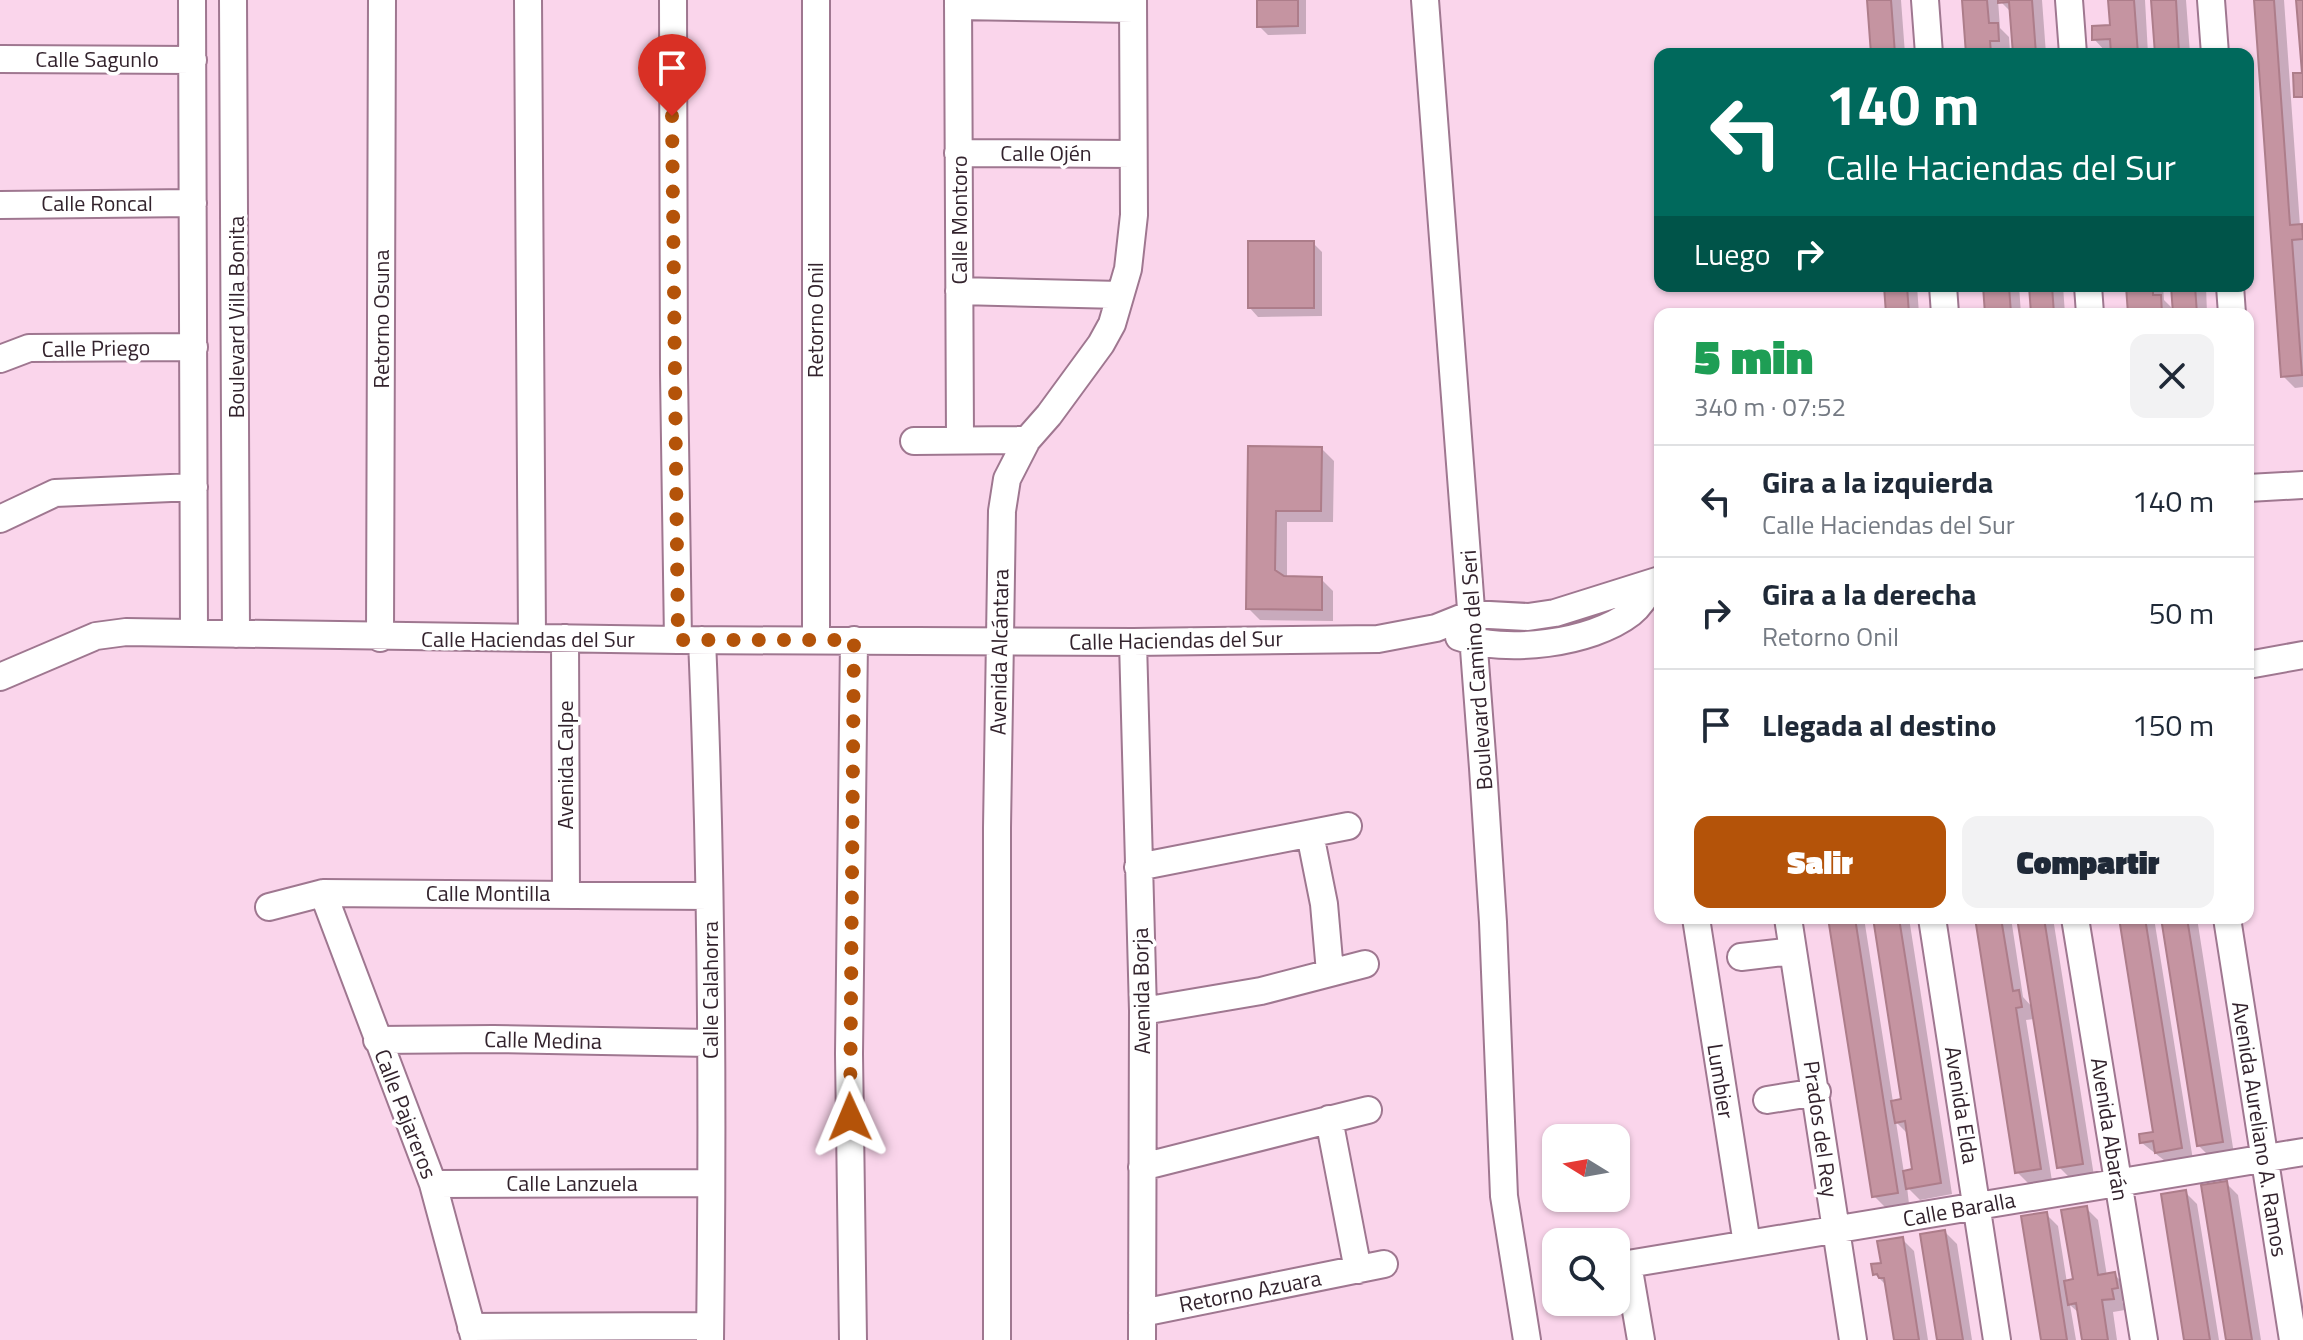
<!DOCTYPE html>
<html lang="es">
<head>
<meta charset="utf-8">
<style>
  :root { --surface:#fff; --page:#f2f2f3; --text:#1f2937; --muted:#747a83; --line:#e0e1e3; --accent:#b45309 }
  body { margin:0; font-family:"Titillium Web",sans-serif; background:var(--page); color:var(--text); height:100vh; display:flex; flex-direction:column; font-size:30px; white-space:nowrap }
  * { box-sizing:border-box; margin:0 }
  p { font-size:26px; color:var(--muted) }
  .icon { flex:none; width:44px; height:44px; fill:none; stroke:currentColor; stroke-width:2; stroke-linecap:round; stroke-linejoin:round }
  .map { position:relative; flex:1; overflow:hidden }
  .drawer { position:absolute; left:1654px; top:308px; width:600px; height:616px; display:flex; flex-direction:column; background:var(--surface); border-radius:16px; box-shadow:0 2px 6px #0004 }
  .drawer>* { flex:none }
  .guide { position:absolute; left:1654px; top:48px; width:600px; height:244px; border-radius:16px; box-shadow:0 2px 6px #0004; background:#00695c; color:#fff; overflow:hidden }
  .needle { width:52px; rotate:281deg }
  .buttons { position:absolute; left:1542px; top:1124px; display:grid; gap:16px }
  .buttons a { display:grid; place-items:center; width:88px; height:88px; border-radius:16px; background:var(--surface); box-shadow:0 2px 6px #0004; font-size:40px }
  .pin { position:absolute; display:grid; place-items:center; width:68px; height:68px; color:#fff; margin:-82px -34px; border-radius:50% 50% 50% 0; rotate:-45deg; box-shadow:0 0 8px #0007 }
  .pin .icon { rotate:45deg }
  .me { position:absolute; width:88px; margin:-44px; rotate:359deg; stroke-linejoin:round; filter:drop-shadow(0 0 6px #0008) }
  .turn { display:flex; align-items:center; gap:28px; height:168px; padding:0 40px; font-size:36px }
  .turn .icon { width:104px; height:104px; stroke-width:2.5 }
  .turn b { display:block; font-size:56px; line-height:68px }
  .then { display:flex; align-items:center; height:76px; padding:0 40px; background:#0003; gap:16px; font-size:30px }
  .round { display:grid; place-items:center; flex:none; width:84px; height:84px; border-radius:16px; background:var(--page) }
  .overview { display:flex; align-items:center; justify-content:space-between; height:136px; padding:0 40px }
  h1 { font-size:48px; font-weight:800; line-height:60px; color:#1e9e55 }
  .action { display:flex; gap:16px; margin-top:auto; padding:16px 40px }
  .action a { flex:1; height:92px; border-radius:16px; background:var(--accent); color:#fff; font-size:32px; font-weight:800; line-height:92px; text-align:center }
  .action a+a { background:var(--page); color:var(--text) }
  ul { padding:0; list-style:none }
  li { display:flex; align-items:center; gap:24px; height:112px; padding:0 40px; border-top:2px solid var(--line) }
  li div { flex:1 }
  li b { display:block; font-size:30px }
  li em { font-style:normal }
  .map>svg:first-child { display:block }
</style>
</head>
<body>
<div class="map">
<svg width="2303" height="1340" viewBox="0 0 2303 1340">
  <rect width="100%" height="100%" fill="#fad5eb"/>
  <path fill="#0003" fill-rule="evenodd" d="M 1259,0 L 1306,0 L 1306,34 L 1268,35 L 1259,26 Z
    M 1869,0 L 1901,0 L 1905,54 L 1873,54 Z
    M 1964,0 L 1998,0 L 2000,28 L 2009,37 L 2010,52 L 1968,54 Z
    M 1999,0 L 2042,0 L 2046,54 L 2015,54 L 2012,13 Z
    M 2110,0 L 2145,0 L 2148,54 L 2113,54 L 2112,51 L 2106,52 L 2094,39 L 2112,27 Z
    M 2153,0 L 2186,0 L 2190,54 L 2157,54 Z
    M 2256,0 L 2284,0 L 2300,226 L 2303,228 L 2303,387 L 2295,388 L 2283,376 Z
    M 1313,243 L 1322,252 L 1322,316 L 1258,317 L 1250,308 Z
    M 1886,286 L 1917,286 L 1919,314 L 1888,314 Z
    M 1985,286 L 2019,286 L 2021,314 L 1987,314 Z
    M 2031,286 L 2063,286 L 2065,314 L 2033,314 Z
    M 2128,286 L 2163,286 L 2164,300 L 2175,311 L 2173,286 L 2206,286 L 2207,314 L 2130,314 Z
    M 1250,448 L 1322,449 L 1334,461 L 1333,522 L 1287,522 L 1287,578 L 1321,579 L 1333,591 L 1333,621 L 1260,620 L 1248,608 Z
    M 1830,918 L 1864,918 L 1893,1102 L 1904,1100 L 1875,918 L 1909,918 L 1952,1194 L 1920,1200 L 1907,1187 L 1909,1204 L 1886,1208 L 1874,1196 ZM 1896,1122 L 1909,1135 L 1915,1171 L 1904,1173 Z
    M 1977,918 L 2011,918 L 2023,997 L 2033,1008 L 2019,918 L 2053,918 L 2094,1176 L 2071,1179 L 2059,1167 L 2035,1019 L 2026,1020 L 2052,1181 L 2029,1184 L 2017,1172 Z
    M 2121,918 L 2154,918 L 2193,1160 L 2169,1164 L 2142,1143 L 2156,1133 Z
    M 2163,918 L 2197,918 L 2234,1154 L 2211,1158 L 2199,1146 Z
    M 2226,1183 L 2238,1195 L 2261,1340 L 2228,1340 Z
    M 2185,1192 L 2197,1204 L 2219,1340 L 2186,1340 Z
    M 2086,1208 L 2098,1220 L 2107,1276 L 2115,1275 L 2127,1287 L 2129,1300 L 2122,1301 L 2125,1310 L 2113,1312 L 2117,1340 L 2084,1340 L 2080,1314 L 2070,1305 L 2076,1340 L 2043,1340 L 2046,1214 L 2058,1226 L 2067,1283 L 2075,1281 Z
    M 1945,1232 L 1957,1244 L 1972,1340 L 1939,1340 Z
    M 1902,1239 L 1914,1251 L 1928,1340 L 1896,1340 L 1888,1287 L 1875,1274 Z"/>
  <path fill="#c594a1" stroke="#ad7d8a" stroke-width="2" d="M 1257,0 L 1298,0 L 1298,26 L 1257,27 Z
    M 1867,0 L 1891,0 L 1895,54 L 1871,54 Z
    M 1962,0 L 1987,0 L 1989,23 L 1998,23 L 1999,41 L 1990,41 L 1991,54 L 1966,54 Z
    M 1998,0 L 2032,0 L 2036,54 L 2013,54 L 2009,2 L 1998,3 Z
    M 2108,0 L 2134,0 L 2138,54 L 2111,54 L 2110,39 L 2092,40 L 2092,26 L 2110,25 Z
    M 2151,0 L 2176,0 L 2179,54 L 2155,54 Z
    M 2254,0 L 2274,0 L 2290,225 L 2302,224 L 2303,239 L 2292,240 L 2302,375 L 2281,377 Z
    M 2296,0 L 2303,0 L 2303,97 L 2294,97 L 2293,73 L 2302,73 Z
    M 1248,241 L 1314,241 L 1314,308 L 1248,308 Z
    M 1884,286 L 1907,286 L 1909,314 L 1886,314 Z
    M 1983,286 L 2009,286 L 2011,314 L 1985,314 Z
    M 2029,286 L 2052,286 L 2054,314 L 2031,314 Z
    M 2126,286 L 2153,286 L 2153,295 L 2161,295 L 2162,314 L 2128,314 Z
    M 2171,286 L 2195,286 L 2197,314 L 2173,314 Z
    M 1248,446 L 1322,447 L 1321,511 L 1276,511 L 1275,570 L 1284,576 L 1322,577 L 1322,610 L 1246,609 Z
    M 1828,918 L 1855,918 L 1898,1193 L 1872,1197 Z
    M 1873,918 L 1899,918 L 1941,1183 L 1906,1189 L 1903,1171 L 1912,1169 L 1905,1121 L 1895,1123 L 1891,1101 L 1901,1099 Z
    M 1975,918 L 2001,918 L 2013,991 L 2019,990 L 2022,1007 L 2016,1008 L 2041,1169 L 2015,1173 Z
    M 2017,918 L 2044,918 L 2083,1164 L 2057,1168 Z
    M 2119,918 L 2145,918 L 2182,1148 L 2155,1153 L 2153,1141 L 2140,1143 L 2139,1134 L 2153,1132 Z
    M 2161,918 L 2187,918 L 2223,1142 L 2197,1146 Z
    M 2227,1181 L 2252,1340 L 2226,1340 L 2201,1185 Z
    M 2186,1190 L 2210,1340 L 2184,1340 L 2161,1194 Z
    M 2087,1206 L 2098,1275 L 2115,1272 L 2118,1288 L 2112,1289 L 2114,1299 L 2102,1300 L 2108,1340 L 2082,1340 L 2076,1303 L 2068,1305 L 2064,1281 L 2073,1279 L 2061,1210 Z
    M 2047,1212 L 2067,1340 L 2041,1340 L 2021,1216 Z
    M 1945,1230 L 1963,1340 L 1937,1340 L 1920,1234 Z
    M 1903,1237 L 1919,1340 L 1894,1340 L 1884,1278 L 1879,1278 L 1877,1274 L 1873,1275 L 1871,1264 L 1881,1263 L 1877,1241 Z"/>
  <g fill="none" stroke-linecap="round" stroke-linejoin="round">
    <defs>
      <path id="street" d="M 192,0 L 194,633
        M 233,0 L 236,634
        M 528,0 L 532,637
        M 673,0 L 674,374 L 678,640
        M 816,0 L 816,640
        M 958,0 L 960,440
        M 1425,0 L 1483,768 L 1493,922 L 1504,1196 L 1527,1340
        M 1925,0 L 1929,54
        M 2069,0 L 2073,54
        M 2211,0 L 2215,54
        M 958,6 L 1133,9
        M 0,59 L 193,60
        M 958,153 L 1133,154
        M 0,205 L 193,203
        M 1943,286 L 1945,314
        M 2088,286 L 2090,314
        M 2230,286 L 2232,314
        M 959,291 L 1120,295
        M 0,359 L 29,348 L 194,347
        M 914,441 L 1027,440
        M 2248,488 L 2303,485
        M 0,519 L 55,493 L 194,487
        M 1459,637 C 1505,654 1591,644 1631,613 C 1641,605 1646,595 1653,583
        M 380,638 L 382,0
        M 565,638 L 566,893
        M 702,640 C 712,873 713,1107 710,1340
        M 1133,642 L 1143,1011 L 1142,1340
        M 2248,665 L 2303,655
        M 0,677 L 96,636 L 126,632 L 678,640 L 1133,642 L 1378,639 L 1436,628 L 1471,614 L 1528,617 L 1555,613 L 1660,580
        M 1310,834 L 1324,904 L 1330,972
        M 1138,867 L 1348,826
        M 323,893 L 433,1184 L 475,1340
        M 269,907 L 323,893 L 709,896
        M 1696,918 L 1747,1244
        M 1788,918 L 1853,1340
        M 1932,918 L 1997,1340
        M 2075,918 L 2144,1340
        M 2227,918 L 2293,1340
        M 1741,957 L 1793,951
        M 1143,1011 L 1261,991 L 1365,964
        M 377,1040 L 493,1039 L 710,1043
        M 1767,1100 L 1817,1092
        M 1329,1119 L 1358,1270
        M 1142,1167 L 1368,1110
        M 433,1184 L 710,1183
        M 1628,1264 L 1641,1340
        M 1616,1266 L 2303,1152
        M 1142,1313 L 1384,1264
        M 471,1327 L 710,1326
        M 853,1340 L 849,1054 L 854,640
        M 997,1340 L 997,828 L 1002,511 L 1007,479 L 1027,440 L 1049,415 L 1101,344 L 1112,324 L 1128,269 L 1134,215 L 1133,0"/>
    </defs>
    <use href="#street" stroke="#9f7790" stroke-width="30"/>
    <use href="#street" stroke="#fff" stroke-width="26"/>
  </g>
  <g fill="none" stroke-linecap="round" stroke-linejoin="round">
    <path stroke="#b45309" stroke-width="14" stroke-dasharray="0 25.2" d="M 672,116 L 678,640 L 854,640 L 850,1117"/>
  </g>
  <g text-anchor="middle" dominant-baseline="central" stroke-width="7" stroke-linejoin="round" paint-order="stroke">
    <g font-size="22" fill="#33232d" stroke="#fff">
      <text x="97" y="59">Calle Sagunlo</text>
      <text x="1046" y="153">Calle Ojén</text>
      <text x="97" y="203">Calle Roncal</text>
      <text transform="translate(959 220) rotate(-90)">Calle Montoro</text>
      <text transform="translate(236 317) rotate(-90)">Boulevard Villa Bonita</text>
      <text transform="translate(381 319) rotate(-90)">Retorno Osuna</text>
      <text transform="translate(815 320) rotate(-90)">Retorno Onil</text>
      <text transform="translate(96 348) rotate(-1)">Calle Priego</text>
      <text x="528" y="639">Calle Haciendas del Sur</text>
      <text transform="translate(1176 640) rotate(-1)">Calle Haciendas del Sur</text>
      <text transform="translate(999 652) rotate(-89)">Avenida Alcántara</text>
      <text transform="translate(1476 670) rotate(-94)">Boulevard Camino del Seri</text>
      <text transform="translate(565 765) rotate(-90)">Avenida Calpe</text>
      <text x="488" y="893">Calle Montilla</text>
      <text transform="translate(710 990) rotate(-90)">Calle Calahorra</text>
      <text transform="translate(1141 991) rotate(-91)">Avenida Borja</text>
      <text transform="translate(543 1040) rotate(1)">Calle Medina</text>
      <text transform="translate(1721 1081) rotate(81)">Lumbier</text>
      <text transform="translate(1962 1105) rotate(81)">Avenida Elda</text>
      <text transform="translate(406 1114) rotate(69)">Calle Pajareros</text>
      <text transform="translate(1821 1129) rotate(82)">Prados del Rey</text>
      <text transform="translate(2110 1129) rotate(81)">Avenida Abarán</text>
      <text transform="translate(2260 1129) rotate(81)">Avenida Aureliano A. Ramos</text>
      <text x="572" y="1183">Calle Lanzuela</text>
      <text transform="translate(1959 1209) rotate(-10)">Calle Baralla</text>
      <text transform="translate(1250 1291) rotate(-11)">Retorno Azuara</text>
    </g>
  </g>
</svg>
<div class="buttons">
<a><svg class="needle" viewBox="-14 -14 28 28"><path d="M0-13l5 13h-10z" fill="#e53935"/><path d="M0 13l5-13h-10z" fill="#747a83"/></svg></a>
<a><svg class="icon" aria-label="search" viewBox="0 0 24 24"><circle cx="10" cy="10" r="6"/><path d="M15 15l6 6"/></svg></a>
</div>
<div class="pin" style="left:672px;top:116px;background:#d93025"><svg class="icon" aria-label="arrive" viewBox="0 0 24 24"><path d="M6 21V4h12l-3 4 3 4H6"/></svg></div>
<svg class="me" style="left:850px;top:1117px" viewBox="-20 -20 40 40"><path d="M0-17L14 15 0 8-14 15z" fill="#b45309" stroke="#fff" stroke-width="4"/></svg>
<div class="guide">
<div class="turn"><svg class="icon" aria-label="left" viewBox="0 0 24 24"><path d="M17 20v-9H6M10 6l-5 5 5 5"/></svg><div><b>140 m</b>Calle Haciendas del Sur</div></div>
<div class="then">Luego<svg class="icon" aria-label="right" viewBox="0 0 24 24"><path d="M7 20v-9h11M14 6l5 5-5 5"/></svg></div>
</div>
<section class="drawer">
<div class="overview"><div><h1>5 min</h1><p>340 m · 07:52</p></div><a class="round"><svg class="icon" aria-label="close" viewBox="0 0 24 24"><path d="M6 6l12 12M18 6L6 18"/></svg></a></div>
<ul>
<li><svg class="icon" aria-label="left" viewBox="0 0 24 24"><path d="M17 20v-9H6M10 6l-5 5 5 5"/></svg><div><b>Gira a la izquierda</b><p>Calle Haciendas del Sur</p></div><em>140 m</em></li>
<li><svg class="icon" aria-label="right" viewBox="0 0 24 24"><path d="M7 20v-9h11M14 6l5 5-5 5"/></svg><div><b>Gira a la derecha</b><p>Retorno Onil</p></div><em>50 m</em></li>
<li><svg class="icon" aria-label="arrive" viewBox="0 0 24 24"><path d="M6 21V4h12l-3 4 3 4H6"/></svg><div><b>Llegada al destino</b></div><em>150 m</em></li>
</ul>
<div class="action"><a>Salir</a><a>Compartir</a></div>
</section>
</div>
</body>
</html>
